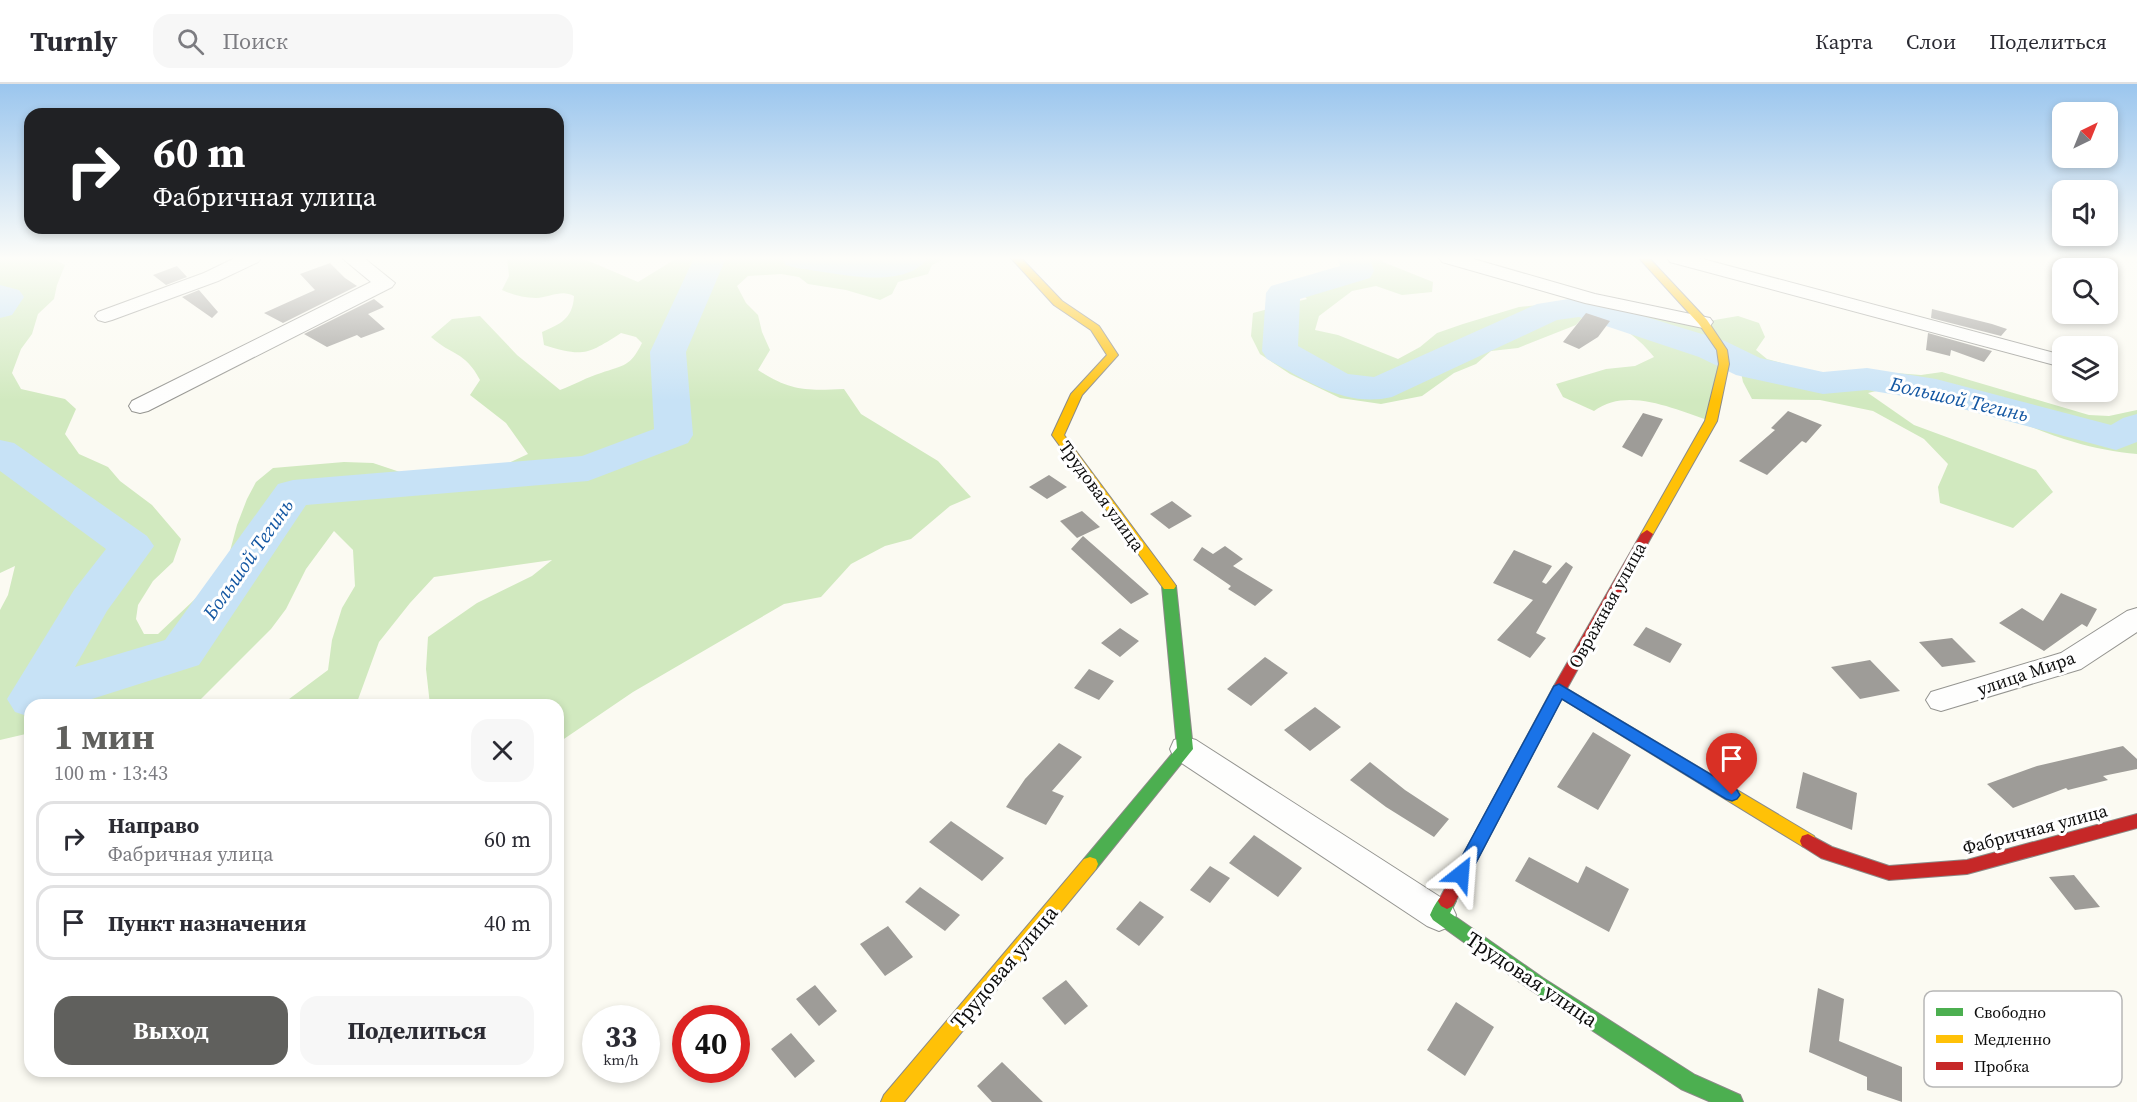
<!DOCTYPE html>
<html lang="ru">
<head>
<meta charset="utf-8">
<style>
  :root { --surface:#fff; --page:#f7f7f7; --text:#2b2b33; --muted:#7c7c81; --line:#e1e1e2; --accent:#60605d }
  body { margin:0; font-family:"Source Serif 4",serif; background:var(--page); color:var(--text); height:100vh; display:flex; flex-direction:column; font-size:22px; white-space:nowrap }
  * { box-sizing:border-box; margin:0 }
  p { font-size:20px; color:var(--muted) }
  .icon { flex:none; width:33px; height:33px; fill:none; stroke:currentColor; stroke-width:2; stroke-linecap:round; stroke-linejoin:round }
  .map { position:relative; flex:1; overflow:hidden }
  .panel { position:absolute; left:24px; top:615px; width:540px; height:378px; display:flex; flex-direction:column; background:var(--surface); border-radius:18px; box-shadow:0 3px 9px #0003 }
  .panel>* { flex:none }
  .top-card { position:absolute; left:24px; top:24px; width:540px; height:126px; border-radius:18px; box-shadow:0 3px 9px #0003; background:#202124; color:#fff; overflow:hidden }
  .needle { width:39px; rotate:43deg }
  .tools { position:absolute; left:2052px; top:18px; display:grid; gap:12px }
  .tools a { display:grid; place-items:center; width:66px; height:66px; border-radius:12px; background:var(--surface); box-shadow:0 3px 9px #0003; font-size:30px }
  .speed { position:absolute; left:582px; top:921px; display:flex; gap:12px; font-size:30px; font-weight:700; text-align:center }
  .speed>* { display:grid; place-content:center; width:78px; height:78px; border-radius:50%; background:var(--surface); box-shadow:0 3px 9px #0003; line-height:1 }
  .speed small { font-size:15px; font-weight:400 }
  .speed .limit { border:9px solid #d22; background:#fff; color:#111 }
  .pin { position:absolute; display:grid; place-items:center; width:51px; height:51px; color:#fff; margin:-62px -26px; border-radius:50% 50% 50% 0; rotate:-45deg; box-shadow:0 0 6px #0007 }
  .pin .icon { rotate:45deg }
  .me { position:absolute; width:66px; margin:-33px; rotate:28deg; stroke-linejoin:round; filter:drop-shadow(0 0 4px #0008) }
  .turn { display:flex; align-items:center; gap:21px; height:126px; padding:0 30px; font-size:27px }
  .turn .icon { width:78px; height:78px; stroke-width:2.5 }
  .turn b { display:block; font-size:42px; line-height:51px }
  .round { display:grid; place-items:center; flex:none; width:63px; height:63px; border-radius:18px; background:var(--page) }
  .head { display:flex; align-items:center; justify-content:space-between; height:102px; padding:0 30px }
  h1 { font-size:36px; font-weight:700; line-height:45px; color:var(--accent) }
  .cta { display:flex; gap:12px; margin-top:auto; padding:12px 30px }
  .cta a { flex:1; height:69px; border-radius:18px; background:var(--accent); color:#fff; font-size:24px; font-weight:700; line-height:69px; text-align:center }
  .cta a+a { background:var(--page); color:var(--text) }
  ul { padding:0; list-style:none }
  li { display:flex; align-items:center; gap:18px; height:75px; margin:0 12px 9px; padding:0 18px; border:3px solid var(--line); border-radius:18px }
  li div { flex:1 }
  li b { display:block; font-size:22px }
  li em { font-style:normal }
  header { display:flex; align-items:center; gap:36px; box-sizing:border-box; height:84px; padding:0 30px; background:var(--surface); border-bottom:2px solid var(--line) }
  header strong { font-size:28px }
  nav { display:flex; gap:33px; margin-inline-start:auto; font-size:21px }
  .search { width:420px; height:54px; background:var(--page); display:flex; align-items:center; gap:15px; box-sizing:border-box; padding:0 21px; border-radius:18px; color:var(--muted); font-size:22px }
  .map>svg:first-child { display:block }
</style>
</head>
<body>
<header>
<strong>Turnly</strong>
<div class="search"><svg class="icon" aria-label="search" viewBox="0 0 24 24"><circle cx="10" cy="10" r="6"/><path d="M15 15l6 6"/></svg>Поиск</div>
<nav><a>Карта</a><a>Слои</a><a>Поделиться</a></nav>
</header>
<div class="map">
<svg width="2137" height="1018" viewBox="0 0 2137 1018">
  <rect width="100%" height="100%" fill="#fbfaf2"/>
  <path fill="#d1e9bf" d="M 0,174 L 52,174 L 65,181 L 57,201 L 54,215 L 38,230 L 32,250 L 21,265 L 12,289 L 21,305 L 65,315 L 76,325 L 65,350 L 79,370 L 108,383 L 120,397 L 152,421 L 181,455 L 173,478 L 153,497 L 138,521 L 136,535 L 144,550 L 158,550 L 194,516 L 226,482 L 237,441 L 247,415 L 256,398 L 273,384 L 344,378 L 373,379 L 406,390 L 464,386 L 489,388 L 528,370 L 506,339 L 470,311 L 480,296 C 465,267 452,272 431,253 L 452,235 L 480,232 L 517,271 L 560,306 C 574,301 587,293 601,289 C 624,281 630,283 642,259 L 636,253 L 621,249 C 587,271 583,273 544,261 L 542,248 C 561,240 573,234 574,212 C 562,205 550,213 536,214 C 524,214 513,211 502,206 L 509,192 L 507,174 L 582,174 L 638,198 L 677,174 L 946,174 L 932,181 L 928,190 L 898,198 L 892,210 L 880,216 L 846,206 L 808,200 L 799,193 L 781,190 L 748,192 L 737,202 L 746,219 L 758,231 L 762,248 L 770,266 L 758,286 C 790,307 806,307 844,305 L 861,330 L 938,377 L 971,413 L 950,422 L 911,455 L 885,462 L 851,480 L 821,513 L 784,520 L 633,608 L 558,659 L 558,621 L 430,621 L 426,585 L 428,553 L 477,519 L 532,492 L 552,476 L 434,493 L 410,519 L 379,558 L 356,621 L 281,621 L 328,586 L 332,556 L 342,524 L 355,502 L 353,466 L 334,447 L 306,485 L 286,525 L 271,545 L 195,621 L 30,621 L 30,649 L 0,656 L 0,526 L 8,511 L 15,482 L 0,489 Z
    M 1344,174 L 1381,174 L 1383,178 L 1433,198 L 1432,208 L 1402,211 L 1376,202 L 1352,207 L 1319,232 L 1315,246 L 1338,251 L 1398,275 L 1420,263 L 1437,249 L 1463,240 L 1519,223 L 1577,217 L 1611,225 L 1636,224 L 1703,238 L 1738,232 L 1759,239 L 1765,253 L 1756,266 L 1767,275 L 1818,289 L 1869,287 L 1921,291 L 1942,288 L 2089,331 L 2109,332 L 2137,326 L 2137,370 C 2116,368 2094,364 2074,358 C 2014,341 1930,291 1868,309 L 1914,341 L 2036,386 L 2053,408 L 2013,444 L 1940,419 L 1938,403 L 1948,380 L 1924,355 L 1873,327 L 1820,316 L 1752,315 L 1743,298 L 1736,265 L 1722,266 L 1711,337 C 1675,326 1628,302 1594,327 L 1563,313 L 1556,300 L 1606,285 L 1635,282 L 1654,273 C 1634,248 1617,240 1586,229 L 1576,241 L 1518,264 L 1491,267 L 1476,280 L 1454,289 L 1422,312 L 1381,320 L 1340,314 L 1290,290 L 1260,270 L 1251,252 L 1253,229 L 1307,215 L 1292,199 L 1347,181 Z"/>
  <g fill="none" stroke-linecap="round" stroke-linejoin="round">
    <path fill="#c7e2f6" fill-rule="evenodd" d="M 694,174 L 726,174 L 686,268 L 693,351 L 688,359 L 588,397 L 306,421 L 199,581 L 73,621 L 30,621 L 30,633 L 15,628 L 7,615 L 15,602 L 74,506 L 106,465 L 0,387 L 0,356 L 14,359 L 147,452 L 154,462 L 107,527 L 75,583 L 165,556 L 278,400 L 293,396 L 582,372 L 654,345 L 650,268 Z
      M 781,174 L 928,174 C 904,208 832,188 797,184 L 786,181 Z
      M 1338,174 L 1370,174 L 1374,187 L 1370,194 L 1300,215 L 1298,262 L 1348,290 L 1374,293 L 1537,220 L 1581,213 L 1725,257 L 1760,274 L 1823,288 L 1867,284 L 1936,295 L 2111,341 L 2123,334 L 2137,330 L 2137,358 L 2116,366 L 1933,317 L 1867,306 L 1823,310 L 1749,294 L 1736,291 L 1699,273 L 1579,233 L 1557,236 L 1392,313 C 1346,324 1306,296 1267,275 L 1262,267 L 1266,209 L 1271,202 L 1340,182 Z
      M 0,201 L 19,206 L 24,213 L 12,231 L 0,234 Z"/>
  </g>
  <path fill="#9e9c98" d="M 330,179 L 345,194 L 357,202 L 283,239 L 264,229 L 315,206 L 300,190 Z
    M 177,182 L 187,193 L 166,201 L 153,191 Z
    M 199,206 L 218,228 L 212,234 L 182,213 Z
    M 374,215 L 384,223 L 368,230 L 385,245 L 361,254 L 357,251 L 327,263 L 304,250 Z
    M 1932,225 L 1992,240 L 2007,245 L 2001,252 L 1931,234 Z
    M 1586,229 L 1610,237 L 1598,253 L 1579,265 L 1563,258 Z
    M 1928,249 L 1992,267 L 1984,278 L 1951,266 L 1950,272 L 1926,266 Z
    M 1788,327 L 1822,341 L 1806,359 L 1802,357 L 1767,391 L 1739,377 L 1775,346 L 1771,344 Z
    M 1643,329 L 1663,335 L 1642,373 L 1622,363 Z
    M 1049,391 L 1067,403 L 1047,415 L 1029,403 Z
    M 1172,417 L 1192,432 L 1169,445 L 1150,430 Z
    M 1082,427 L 1100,443 L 1077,454 L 1060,437 Z
    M 1083,452 L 1149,510 L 1131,520 L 1071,465 Z
    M 1225,462 L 1243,475 L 1233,482 L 1273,506 L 1255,522 L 1228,505 L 1231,502 L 1193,476 L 1202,463 L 1213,470 Z
    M 1514,466 L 1552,482 L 1542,498 L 1546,500 L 1566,478 L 1573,483 L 1536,549 L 1546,554 L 1530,574 L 1497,556 L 1533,516 L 1493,499 Z
    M 2061,509 L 2097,525 L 2087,543 L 2082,540 L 2044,567 L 1999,539 L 2022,524 L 2043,537 Z
    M 1646,543 L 1682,560 L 1670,579 L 1633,561 Z
    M 1120,544 L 1139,557 L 1120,573 L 1101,559 Z
    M 1952,554 L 1976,578 L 1942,583 L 1919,558 Z
    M 1265,573 L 1288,589 L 1251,622 L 1227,605 Z
    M 1870,576 L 1900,607 L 1860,615 L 1831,583 Z
    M 1089,585 L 1114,597 L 1099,616 L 1074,604 Z
    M 1315,623 L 1341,643 L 1310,667 L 1284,646 Z
    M 1593,648 L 1631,671 L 1598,726 L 1557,703 Z
    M 1059,659 L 1082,673 L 1052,707 L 1064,712 L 1046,741 L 1006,723 L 1025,695 Z
    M 2123,662 L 2137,675 L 2137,685 L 2103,692 L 2108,696 L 2068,706 L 2066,704 L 2013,724 L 1987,700 L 2037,682 Z
    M 1370,678 L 1405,706 L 1449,735 L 1434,753 L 1386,723 L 1350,696 Z
    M 1803,688 L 1857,709 L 1852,746 L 1796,724 Z
    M 951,737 L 1004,774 L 982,797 L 929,758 Z
    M 1254,751 L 1302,784 L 1278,813 L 1229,779 Z
    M 1529,773 L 1578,799 L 1586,782 L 1629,805 L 1609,848 L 1515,797 Z
    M 1210,782 L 1230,794 L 1210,819 L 1190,806 Z
    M 2074,791 L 2100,823 L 2075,826 L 2049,793 Z
    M 920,803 L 960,831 L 945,847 L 905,818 Z
    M 1140,817 L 1164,833 L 1139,862 L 1116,845 Z
    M 888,842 L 913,873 L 885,892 L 860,860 Z
    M 1066,896 L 1088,922 L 1065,941 L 1042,914 Z
    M 815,901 L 837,927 L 819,942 L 796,915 Z
    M 1818,904 L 1844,915 L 1839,957 L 1902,983 L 1902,1018 L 1867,1006 L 1867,993 L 1809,968 Z
    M 1456,918 L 1494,943 L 1465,992 L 1427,966 Z
    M 791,949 L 815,977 L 795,994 L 771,965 Z
    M 1002,978 L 1043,1018 L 992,1018 L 977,1002 Z"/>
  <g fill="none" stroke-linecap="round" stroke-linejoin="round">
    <defs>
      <path id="street" d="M 235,174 L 261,174 L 258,178 L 218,197 L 112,236 L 105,238 L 98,236 L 95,232 L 98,228 L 204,189 Z
        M 342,174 L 364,174 L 395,199 L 392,203 L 148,327 L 140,329 L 132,327 L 129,322 L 132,317 L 371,198 Z
        M 1439,174 L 1470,174 L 1595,210 L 1710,234 L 1713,238 L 1710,242 L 1703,244 L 1585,219 L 1442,178 Z
        M 1667,174 L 1699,174 L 2062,271 L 2062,283 L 1670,178 Z
        M 2137,524 L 2137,548 L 2081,585 L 1941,627 L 1931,624 L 1926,616 L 1931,608 L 2061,569 L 2127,527 Z
        M 1185,653 L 1196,656 L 1451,820 L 1456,831 L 1451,842 L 1439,847 L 1427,842 L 1174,674 L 1170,665 L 1174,656 Z"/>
      <path id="fast" d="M 1169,497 L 1176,502 L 1193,665 L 1096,785 L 1090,787 L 1084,785 L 1082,780 L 1084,775 L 1177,664 L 1162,502 Z
        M 1447,809 L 1453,812 L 1456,817 L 1450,829 L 1543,894 L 1695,991 L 1740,1011 L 1743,1018 L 1711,1018 L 1681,1005 L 1531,906 L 1433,836 L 1430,831 C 1434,822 1438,813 1447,809 Z"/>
      <path id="slow" d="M 1011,174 L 1021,174 L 1062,217 L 1099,242 L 1118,271 L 1082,311 L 1064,351 L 1174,499 L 1176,502 L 1174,505 L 1164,505 L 1052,351 L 1071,310 L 1107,271 L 1091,246 L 1054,221 Z
        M 1639,174 L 1649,174 L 1707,236 L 1727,266 L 1729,280 L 1717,337 L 1653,450 L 1647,454 L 1641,450 L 1705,337 L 1719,280 L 1717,266 L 1699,240 Z
        M 1559,600 L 1814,752 L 1816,757 L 1814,762 L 1808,764 L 1802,762 L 1554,610 L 1552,606 L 1554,602 Z
        M 1090,773 L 1096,775 L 1098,780 L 1096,785 L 904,1018 L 881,1018 L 884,1011 L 1084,775 Z"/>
      <path id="jam" d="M 1647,446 L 1653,450 L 1565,608 L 1453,822 L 1447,825 L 1441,822 L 1438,817 L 1441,812 L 1554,602 L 1641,450 Z
        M 2137,730 L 2137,744 L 1967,790 L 1889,796 L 1821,774 L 1802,762 L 1800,757 L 1802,752 L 1808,750 L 1832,763 L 1889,782 L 1967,776 Z"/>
    </defs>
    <use href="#street" stroke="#949490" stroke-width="2"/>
    <use href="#fast" stroke="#8b8a87" stroke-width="2"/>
    <use href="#slow" stroke="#8b8a87" stroke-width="2"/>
    <use href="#jam" stroke="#8b8a87" stroke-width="2"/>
    <use href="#street" fill="#fefefd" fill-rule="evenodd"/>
    <use href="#fast" fill="#4caf50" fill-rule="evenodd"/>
    <use href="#slow" fill="#ffc107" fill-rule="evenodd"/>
    <use href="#jam" fill="#c62828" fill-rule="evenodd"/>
  </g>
  <linearGradient id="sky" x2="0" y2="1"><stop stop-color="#9bc6ee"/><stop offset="0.55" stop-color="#fdfdf9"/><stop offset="1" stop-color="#fdfdf9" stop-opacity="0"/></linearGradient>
  <rect width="2137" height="317" fill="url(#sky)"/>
  <path fill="#1a73e8" stroke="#114b97" stroke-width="1.5" d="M 1559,600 L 1737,706 L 1740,711 L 1737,715 L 1732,717 L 1726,715 L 1562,615 L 1467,796 L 1461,798 L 1455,796 L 1452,790 L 1455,785 L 1554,602 Z"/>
  <g text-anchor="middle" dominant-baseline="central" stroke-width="6" stroke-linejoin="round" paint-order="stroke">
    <g font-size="18" fill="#0d0d0d" stroke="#fff">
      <text transform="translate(1102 412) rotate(54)">Трудовая улица</text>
      <text transform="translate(1607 521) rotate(-61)">Овражная улица</text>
      <text transform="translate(2026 589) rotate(-19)">улица Мира</text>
      <text transform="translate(2035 745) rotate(-15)">Фабричная улица</text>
    </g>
    <g font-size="20" font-style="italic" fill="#1457a2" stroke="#fff">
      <text transform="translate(1959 315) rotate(13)">Большой Тегинь</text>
      <text transform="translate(248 475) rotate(-55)">Большой Тегинь</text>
    </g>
    <g font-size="21" fill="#0d0d0d" stroke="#fff">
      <text transform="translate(1004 883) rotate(-50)">Трудовая улица</text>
      <text transform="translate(1532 895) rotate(34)">Трудовая улица</text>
    </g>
  </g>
  <rect x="1924" y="907" width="198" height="96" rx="9" fill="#fff" stroke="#b6b6b6" stroke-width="1.5"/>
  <rect x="1936" y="924" width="27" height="8" fill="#4caf50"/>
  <rect x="1936" y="951" width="27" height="8" fill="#ffc107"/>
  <rect x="1936" y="978" width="27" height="8" fill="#c62828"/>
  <g font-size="16" fill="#0d0d0d">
    <text x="1974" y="934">Свободно</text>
    <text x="1974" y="961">Медленно</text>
    <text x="1974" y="988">Пробка</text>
  </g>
</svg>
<div class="tools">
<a><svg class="needle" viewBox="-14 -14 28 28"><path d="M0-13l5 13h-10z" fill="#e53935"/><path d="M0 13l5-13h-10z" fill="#7c7c81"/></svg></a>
<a><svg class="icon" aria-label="sound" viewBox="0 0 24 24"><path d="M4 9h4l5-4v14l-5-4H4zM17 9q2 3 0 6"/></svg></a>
<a><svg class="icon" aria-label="search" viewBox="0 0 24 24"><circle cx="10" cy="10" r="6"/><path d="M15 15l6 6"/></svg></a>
<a><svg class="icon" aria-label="layers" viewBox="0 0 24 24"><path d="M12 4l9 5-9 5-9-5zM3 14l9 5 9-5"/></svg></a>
</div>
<div class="speed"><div>33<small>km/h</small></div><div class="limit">40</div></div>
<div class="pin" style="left:1732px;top:711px;background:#d93025"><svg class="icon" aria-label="arrive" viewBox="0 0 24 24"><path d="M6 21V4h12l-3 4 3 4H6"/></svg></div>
<svg class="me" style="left:1461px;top:790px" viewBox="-20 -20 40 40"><path d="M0-17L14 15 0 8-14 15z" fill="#1a73e8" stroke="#fff" stroke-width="4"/></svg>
<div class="top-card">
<div class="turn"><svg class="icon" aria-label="right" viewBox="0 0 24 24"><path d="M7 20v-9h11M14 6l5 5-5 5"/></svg><div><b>60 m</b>Фабричная улица</div></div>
</div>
<section class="panel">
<div class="head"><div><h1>1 мин</h1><p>100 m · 13:43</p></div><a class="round"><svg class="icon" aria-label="close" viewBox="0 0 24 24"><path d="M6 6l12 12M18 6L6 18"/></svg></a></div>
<ul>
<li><svg class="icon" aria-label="right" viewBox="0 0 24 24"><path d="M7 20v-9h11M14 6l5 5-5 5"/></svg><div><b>Направо</b><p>Фабричная улица</p></div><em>60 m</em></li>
<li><svg class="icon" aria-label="arrive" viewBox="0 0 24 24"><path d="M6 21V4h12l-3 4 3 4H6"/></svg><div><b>Пункт назначения</b></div><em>40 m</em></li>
</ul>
<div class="cta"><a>Выход</a><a>Поделиться</a></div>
</section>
</div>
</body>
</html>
